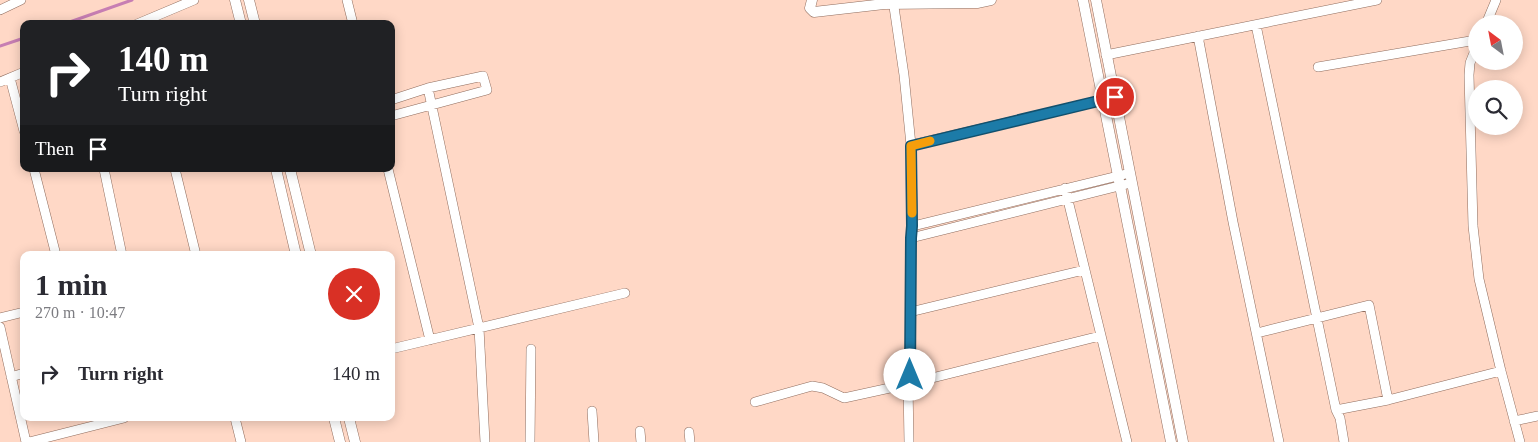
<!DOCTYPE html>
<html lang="en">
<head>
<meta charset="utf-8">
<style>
  :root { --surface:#fff; --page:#f2f2f3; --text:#2b2b33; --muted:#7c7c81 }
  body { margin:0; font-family:"Times New Roman",serif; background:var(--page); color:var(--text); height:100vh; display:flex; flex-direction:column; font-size:19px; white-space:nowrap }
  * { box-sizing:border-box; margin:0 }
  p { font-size:16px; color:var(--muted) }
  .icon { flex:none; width:28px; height:28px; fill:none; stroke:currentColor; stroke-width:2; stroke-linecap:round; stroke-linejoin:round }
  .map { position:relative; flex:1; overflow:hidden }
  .side { position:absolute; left:20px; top:251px; width:375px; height:170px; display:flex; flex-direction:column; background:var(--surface); border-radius:10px; box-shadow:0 2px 12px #0003 }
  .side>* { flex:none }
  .hud { position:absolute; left:20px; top:20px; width:375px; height:152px; border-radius:10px; box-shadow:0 2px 12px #0003; background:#202124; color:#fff; overflow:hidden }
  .needle { width:32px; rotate:328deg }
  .controls { position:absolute; left:1468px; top:15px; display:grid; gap:10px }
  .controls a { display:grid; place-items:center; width:55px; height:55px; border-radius:50%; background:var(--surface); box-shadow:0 2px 12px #0003; font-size:25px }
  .pin { position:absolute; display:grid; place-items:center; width:42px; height:42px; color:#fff; margin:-21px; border:2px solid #fff; border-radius:50%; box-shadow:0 1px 5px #0007 }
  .me { position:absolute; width:55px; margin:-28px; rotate:0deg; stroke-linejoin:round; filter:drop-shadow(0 0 4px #0008) }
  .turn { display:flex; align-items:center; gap:18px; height:105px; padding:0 15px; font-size:22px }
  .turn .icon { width:65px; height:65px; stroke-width:2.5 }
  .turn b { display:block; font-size:35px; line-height:42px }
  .then { display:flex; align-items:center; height:48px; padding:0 15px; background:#0003; gap:10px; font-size:19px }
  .round { display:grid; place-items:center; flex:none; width:52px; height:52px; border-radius:26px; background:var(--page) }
  .head { display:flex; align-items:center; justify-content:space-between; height:85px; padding:0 15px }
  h1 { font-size:30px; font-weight:800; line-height:38px }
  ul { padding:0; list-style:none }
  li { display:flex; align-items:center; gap:15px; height:75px; padding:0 15px }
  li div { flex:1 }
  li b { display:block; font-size:19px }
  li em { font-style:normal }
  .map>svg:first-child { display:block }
</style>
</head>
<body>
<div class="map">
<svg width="1538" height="442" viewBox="0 0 1538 442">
  <rect width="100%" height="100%" fill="#ffd8c6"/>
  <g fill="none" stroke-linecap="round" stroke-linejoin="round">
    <path stroke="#c77eb3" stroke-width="3" d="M 64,24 L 132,0
      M 0,46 L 24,38"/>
    <defs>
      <path id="minor" d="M 347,0 L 353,24
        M 893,0 L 904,75 L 911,145 L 913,226 L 911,238 L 910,312
        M 0,10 L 21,0
        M 137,24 L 194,0
        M 1486,24 L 1496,0
        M 1256,25 L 1336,410 L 1340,418 L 1344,442
        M 1198,36 L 1233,222 L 1279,442
        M 1476,48 L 1470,63 L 1469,75 L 1473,226 L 1479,279 L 1501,371 L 1520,442
        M 1106,55 L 1377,0
        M 1318,67 L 1476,40
        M 10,78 L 24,131
        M 0,82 L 24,72
        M 428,88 L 479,328 L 485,442
        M 391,100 L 428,88 L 483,76 L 487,90 L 391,116
        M 911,145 L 1115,97
        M 34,169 L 56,255
        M 104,169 L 122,255
        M 175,169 L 196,255
        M 388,169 L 430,340
        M 1065,188 L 1127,442
        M 913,226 L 1130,173
        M 911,238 L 1131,183
        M 0,318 L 24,312
        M 0,327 L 26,442
        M 1257,333 L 1369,305 L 1388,400
        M 391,349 L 625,293
        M 11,377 L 24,373
        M 755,402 L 812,386 L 823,388 L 844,398 L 908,384 L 1100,336
        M 1336,410 L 1388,400 L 1501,371
        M 592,411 L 594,442
        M 235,418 L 241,442
        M 1514,421 L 1538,416
        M 640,431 L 641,442
        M 689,432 L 690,442
        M 29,442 L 124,418
        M 530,442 L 531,349
        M 909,442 L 908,384 L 910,375 L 910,312 L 1084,270"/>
      <path id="tertiary" d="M 235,0 L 241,24
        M 249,0 L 255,24
        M 812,0 L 810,8 L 814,12 L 884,4 L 977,3 L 991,0
        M 1083,0 L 1171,442
        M 1096,0 L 1183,442
        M 276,169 L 296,255
        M 290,169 L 311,255
        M 334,418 L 340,442
        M 349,418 L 355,442"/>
    </defs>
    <use href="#minor" stroke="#906d5e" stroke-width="10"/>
    <use href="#tertiary" stroke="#906d5e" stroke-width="11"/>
    <use href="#minor" stroke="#fff" stroke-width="9"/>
    <use href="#tertiary" stroke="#fff" stroke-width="10"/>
  </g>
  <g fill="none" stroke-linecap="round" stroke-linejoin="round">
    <defs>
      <path id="route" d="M 910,375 L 911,238 L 912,226 L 911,146 L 1115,97"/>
    </defs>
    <use href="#route" stroke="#12506d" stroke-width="12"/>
    <use href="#route" stroke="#1c7ba8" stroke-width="9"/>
    <path stroke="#f59e0b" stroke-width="9" d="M 912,213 L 911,146 L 930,141"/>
  </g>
</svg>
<div class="controls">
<a><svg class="needle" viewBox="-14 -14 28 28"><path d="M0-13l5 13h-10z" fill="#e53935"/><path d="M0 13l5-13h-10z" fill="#7c7c81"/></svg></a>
<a><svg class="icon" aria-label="search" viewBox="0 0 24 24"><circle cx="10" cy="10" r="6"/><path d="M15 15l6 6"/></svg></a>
</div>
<div class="pin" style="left:1115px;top:97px;background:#d93025"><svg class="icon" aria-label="arrive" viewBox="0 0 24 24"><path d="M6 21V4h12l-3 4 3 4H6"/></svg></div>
<svg class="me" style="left:910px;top:375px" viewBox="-20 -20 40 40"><circle r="19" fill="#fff"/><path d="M0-13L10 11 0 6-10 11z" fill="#1c7ba8"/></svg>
<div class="hud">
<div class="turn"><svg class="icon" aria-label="right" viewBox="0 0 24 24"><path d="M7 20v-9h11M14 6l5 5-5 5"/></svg><div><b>140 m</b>Turn right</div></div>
<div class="then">Then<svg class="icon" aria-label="arrive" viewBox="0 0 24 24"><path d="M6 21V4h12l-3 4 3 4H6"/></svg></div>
</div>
<section class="side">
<div class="head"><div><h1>1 min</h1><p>270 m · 10:47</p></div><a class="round" style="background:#d93025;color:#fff"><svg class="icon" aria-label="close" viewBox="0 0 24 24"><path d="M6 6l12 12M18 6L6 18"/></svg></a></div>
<ul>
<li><svg class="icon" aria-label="right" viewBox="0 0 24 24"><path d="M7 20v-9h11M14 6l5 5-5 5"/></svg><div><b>Turn right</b></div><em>140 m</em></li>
</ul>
</section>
</div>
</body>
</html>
